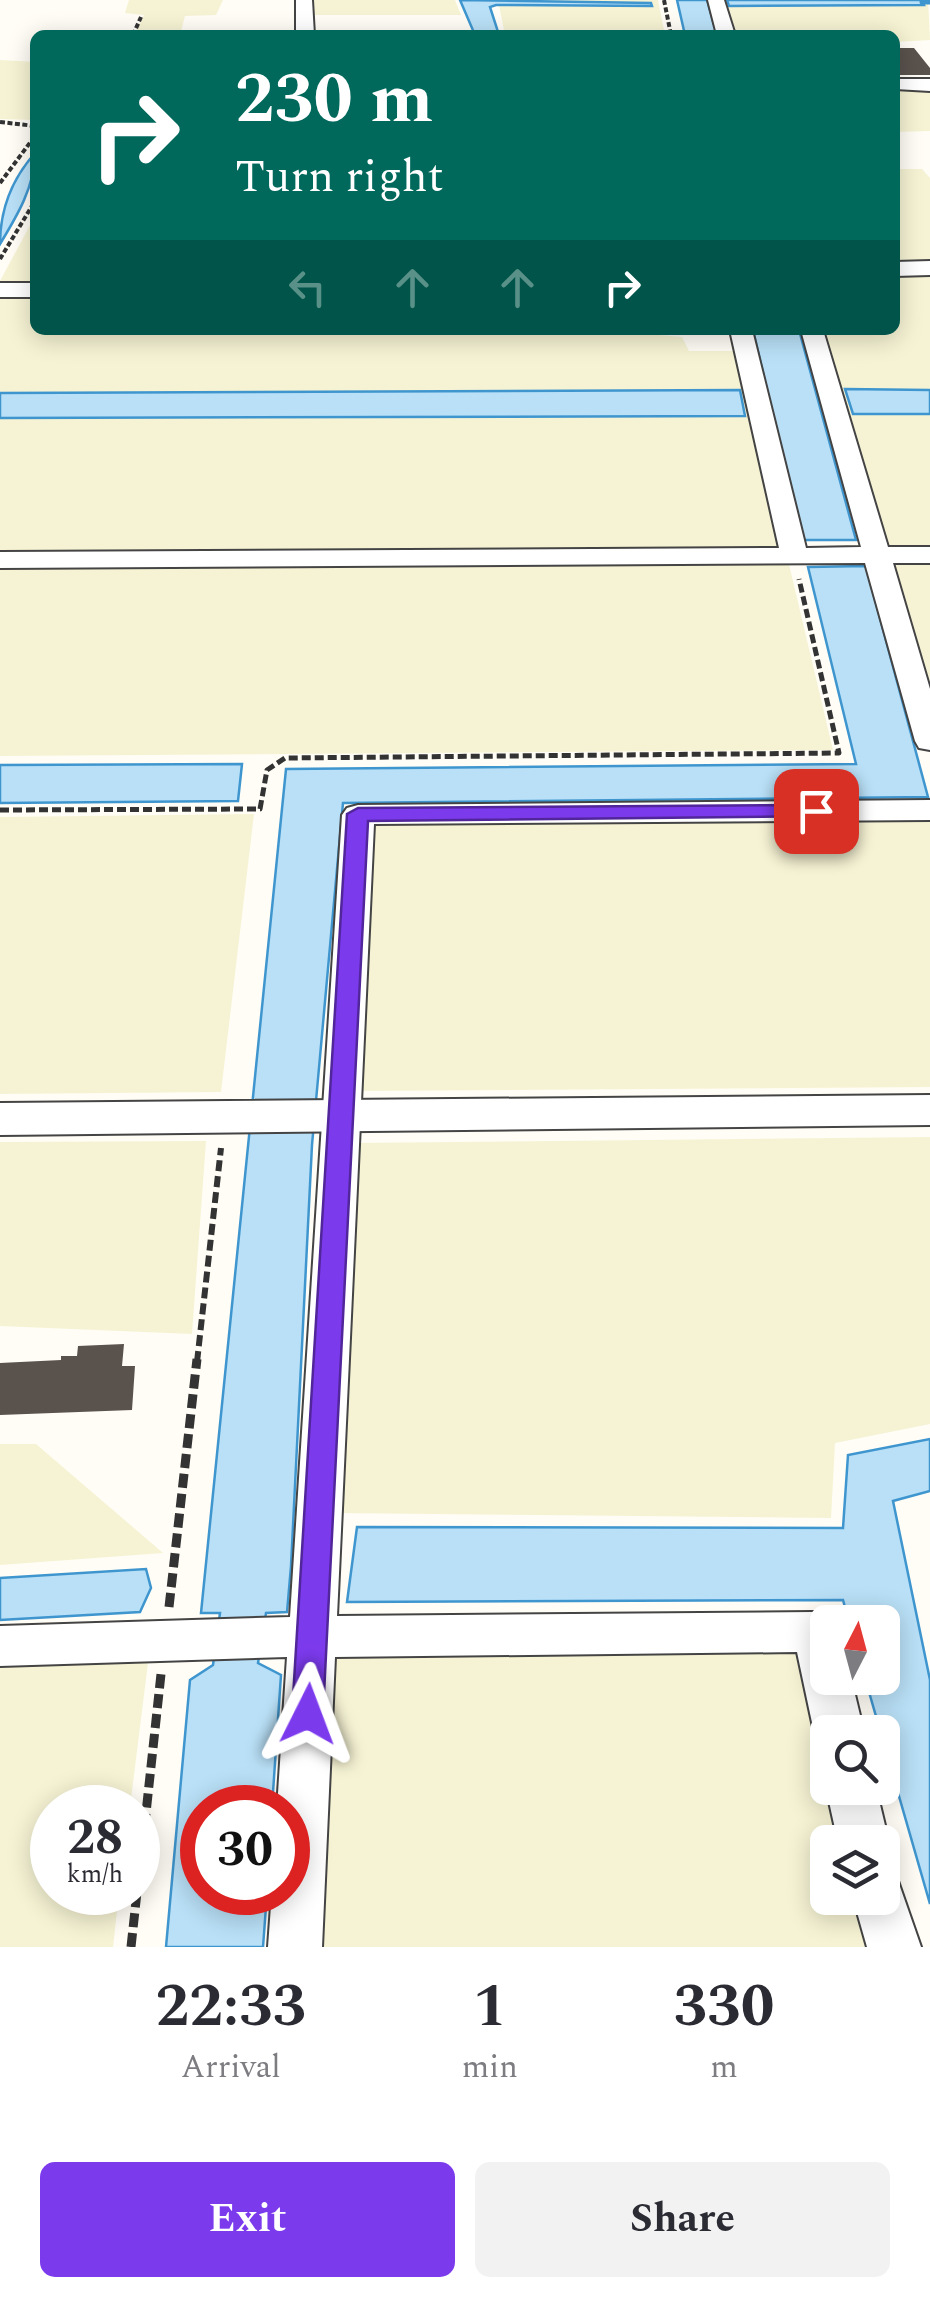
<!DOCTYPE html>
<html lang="en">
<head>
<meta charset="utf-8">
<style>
  :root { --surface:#fff; --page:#f2f2f3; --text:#2b2b33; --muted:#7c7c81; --accent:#7c3aed }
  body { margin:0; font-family:Spectral,serif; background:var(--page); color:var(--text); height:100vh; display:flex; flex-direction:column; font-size:38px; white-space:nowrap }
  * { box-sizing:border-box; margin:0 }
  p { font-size:32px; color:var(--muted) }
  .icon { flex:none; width:55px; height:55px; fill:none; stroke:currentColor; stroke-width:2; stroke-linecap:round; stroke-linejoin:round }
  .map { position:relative; height:1947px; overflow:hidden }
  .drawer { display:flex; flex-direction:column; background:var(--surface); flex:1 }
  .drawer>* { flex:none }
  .top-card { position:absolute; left:30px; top:30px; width:870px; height:305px; border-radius:15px; box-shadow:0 5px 25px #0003; background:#00695c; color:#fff; overflow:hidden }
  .needle { width:65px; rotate:6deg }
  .controls { position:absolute; left:810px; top:1605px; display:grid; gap:20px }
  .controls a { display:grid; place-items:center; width:90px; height:90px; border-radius:15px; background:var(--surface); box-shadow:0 5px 25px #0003; font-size:50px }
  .speed { position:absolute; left:30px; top:1785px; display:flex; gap:20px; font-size:50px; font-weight:700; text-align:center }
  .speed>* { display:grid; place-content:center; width:130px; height:130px; border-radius:50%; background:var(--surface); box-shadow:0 5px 25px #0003; line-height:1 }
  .speed small { font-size:25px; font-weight:400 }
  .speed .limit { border:15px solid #d22; background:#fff; color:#111 }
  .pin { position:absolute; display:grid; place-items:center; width:85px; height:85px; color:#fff; margin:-42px; border-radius:20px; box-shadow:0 5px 15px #0006 }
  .me { position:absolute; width:110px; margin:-55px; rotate:3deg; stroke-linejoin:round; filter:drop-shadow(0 0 8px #0008) }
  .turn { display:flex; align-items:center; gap:35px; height:210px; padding:0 40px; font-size:45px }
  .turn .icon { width:130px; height:130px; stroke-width:2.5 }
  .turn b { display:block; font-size:70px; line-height:85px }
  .lanes { display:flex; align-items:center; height:95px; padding:0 40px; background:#0003; justify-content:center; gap:50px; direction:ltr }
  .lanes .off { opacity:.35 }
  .eta { display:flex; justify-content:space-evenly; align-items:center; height:170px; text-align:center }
  .eta b { font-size:60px; font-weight:700; line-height:70px }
  .action { display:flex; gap:20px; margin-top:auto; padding:20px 40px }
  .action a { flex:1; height:115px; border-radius:15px; background:var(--accent); color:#fff; font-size:40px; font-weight:700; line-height:115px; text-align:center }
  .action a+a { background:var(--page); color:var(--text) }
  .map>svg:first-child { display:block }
</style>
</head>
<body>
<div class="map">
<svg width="930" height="1947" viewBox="0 0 930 1947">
  <rect width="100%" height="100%" fill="#fffdf5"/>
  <path fill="#f6f3d4" d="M 129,0 L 223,0 L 216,15 L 185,16 L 181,31 L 231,35 L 134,35 L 144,15 L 125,13 Z
    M 309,0 L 455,0 L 461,15 L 310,15 Z
    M 498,0 L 658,0 L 665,35 L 505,35 Z
    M 725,0 L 928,0 L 930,40 L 895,42 L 895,35 L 736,35 Z
    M 0,60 L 35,62 L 35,120 L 0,119 Z
    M 895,86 L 930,87 L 930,131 L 895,132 Z
    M 895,169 L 922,169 L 930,178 L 930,264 L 895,265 Z
    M 35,216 L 35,286 L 0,287 L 0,281 Z
    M 930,270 L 930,550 L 886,550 L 821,330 L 895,330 L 895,272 Z
    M 35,293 L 35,330 L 646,330 L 648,334 L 682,337 L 689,351 L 740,351 L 783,550 L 0,554 L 0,294 Z
    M 788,560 L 833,750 L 0,756 L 0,566 Z
    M 888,560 L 930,560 L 930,700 Z
    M 254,814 L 221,1092 L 0,1094 L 0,817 Z
    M 930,817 L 930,1087 L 356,1091 L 372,821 Z
    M 930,1137 L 930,1424 L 835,1443 L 831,1518 L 335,1513 L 354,1143 Z
    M 206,1141 L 192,1334 L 0,1326 L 0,1142 Z
    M 0,1444 L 36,1444 L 163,1553 L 0,1565 Z
    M 804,1648 L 827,1759 L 828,1788 L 834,1788 L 845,1842 L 828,1842 L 828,1898 L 857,1898 L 870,1947 L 318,1947 L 331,1655 Z
    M 149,1655 L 130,1807 L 52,1808 L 52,1892 L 119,1893 L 113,1947 L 0,1947 L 0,1663 Z"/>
  <path fill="#b9e0f7" stroke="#3f96cf" stroke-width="2.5" d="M 460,0 L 651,3 L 652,6 L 496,5 L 490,7 L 499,35 L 475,35 Z
    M 677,0 L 707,0 L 717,35 L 685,35 Z
    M 727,0 L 922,0 L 924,5 L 729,6 Z
    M 35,153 C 35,186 17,216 0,244 C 0,210 12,179 35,153 Z
    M 753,330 L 799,330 L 856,540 L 802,540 Z
    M 845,389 L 930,390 L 930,414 L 853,414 Z
    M 740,390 L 745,416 L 0,418 L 0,393 Z
    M 866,566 L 928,797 L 343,803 L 312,1145 L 291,1566 L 287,1612 L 266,1613 L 258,1663 L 281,1675 L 272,1807 L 202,1808 L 202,1892 L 267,1893 L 263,1947 L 166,1947 L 190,1680 L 213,1665 L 220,1613 L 201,1613 L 286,769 L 856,764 L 808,567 Z
    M 242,764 L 238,801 L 0,803 L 0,765 Z
    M 930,1439 L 930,1491 L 893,1501 L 930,1680 L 930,1904 L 865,1678 L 882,1678 L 882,1622 L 849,1622 L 843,1600 L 347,1602 L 357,1527 L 843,1528 L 848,1455 Z
    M 146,1569 L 151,1588 L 140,1612 L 0,1620 L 0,1578 Z"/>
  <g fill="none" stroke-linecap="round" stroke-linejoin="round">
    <path stroke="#3f96cf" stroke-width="5" d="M 922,2 L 930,2"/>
  </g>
  <path fill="#5a524d" d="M 895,48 L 914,48 L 930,68 L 930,75 L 895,75 Z
    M 124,1344 L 122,1366 L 135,1366 L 132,1410 L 0,1415 L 0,1363 L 61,1360 L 61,1356 L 77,1356 L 78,1346 Z"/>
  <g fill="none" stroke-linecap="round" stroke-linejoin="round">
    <defs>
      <path id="minor" d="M 296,0 L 312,0 L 314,35 L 296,35 Z
        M 708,0 L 724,0 L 735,35 L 717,35 Z
        M 895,79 L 930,79 L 930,91 L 895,89 Z
        M 930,261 L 930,275 L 895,276 L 895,262 Z
        M 0,283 L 35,283 L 35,297 L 0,297 Z
        M 730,330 L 752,330 L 806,548 L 861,547 L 801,330 L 823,330 L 888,547 L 930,547 L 930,563 L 893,563 L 930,689 L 930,750 L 919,748 L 915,741 L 865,563 L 0,568 L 0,552 L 779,548 Z
        M 930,800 L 930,820 L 374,824 L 337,1616 L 813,1612 L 830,1618 L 832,1622 L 828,1622 L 828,1678 L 851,1678 L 864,1732 L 828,1732 L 828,1750 L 822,1747 L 814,1732 L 797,1652 L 335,1657 L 322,1947 L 268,1947 L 272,1892 L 288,1892 L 288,1808 L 277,1808 L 287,1657 L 0,1666 L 0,1626 L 290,1617 L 342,815 L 347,808 L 358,805 Z
        M 828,1784 L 828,1788 L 876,1788 L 889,1842 L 882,1856 L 882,1842 L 838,1842 L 826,1788 Z
        M 882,1875 L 898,1881 L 921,1947 L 867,1947 L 853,1898 L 882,1898 Z"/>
      <path id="tertiary" d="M 930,1095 L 930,1125 L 0,1135 L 0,1103 Z"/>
    </defs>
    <use href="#minor" stroke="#444" stroke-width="4"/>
    <use href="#tertiary" stroke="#444" stroke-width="4"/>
    <path stroke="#333" stroke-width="4" stroke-dasharray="5 2.5" stroke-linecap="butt" d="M 664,0 L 671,35
      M 133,35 L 141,17
      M 0,122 L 35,126
      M 0,183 L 35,136
      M 0,259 L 35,201"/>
    <path stroke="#333" stroke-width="5" stroke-dasharray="9 4" stroke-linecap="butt" d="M 0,810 L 260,809 L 267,770 L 285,758 L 839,753 L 799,579"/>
    <path stroke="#333" stroke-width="6" stroke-dasharray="11 5" stroke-linecap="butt" d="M 197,1362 L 221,1148"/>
    <path stroke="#333" stroke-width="9" stroke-dasharray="14 6" stroke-linecap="butt" d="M 169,1607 L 197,1359
      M 138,1887 L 161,1674
      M 131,1947 L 137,1892"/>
    <use href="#minor" fill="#fff" fill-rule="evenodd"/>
    <use href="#tertiary" fill="#fff" fill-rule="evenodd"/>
  </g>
  <path fill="#7c3aed" stroke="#51269a" stroke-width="2.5" d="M 816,805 L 826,811 L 823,816 L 368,821 L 323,1714 L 319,1724 L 308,1728 L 296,1724 L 292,1714 L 347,814 L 358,808 Z"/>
</svg>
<div class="controls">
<a><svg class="needle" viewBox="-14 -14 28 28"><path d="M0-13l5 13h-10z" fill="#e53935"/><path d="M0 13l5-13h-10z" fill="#7c7c81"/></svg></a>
<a><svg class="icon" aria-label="search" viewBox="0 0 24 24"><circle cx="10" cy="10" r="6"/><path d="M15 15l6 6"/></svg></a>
<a><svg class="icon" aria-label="layers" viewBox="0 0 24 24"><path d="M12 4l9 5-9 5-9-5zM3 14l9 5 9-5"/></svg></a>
</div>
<div class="speed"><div>28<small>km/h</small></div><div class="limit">30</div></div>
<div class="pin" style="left:816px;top:811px;background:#d93025"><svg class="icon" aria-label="arrive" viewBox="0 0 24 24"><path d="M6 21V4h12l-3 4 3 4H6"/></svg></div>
<svg class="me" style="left:308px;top:1714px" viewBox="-20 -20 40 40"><path d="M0-17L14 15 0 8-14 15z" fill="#7c3aed" stroke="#fff" stroke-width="4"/></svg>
<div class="top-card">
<div class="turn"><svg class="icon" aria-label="right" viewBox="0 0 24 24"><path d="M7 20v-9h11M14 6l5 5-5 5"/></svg><div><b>230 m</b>Turn right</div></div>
<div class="lanes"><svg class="icon off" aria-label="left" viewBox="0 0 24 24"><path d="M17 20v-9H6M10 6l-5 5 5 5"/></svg><svg class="icon off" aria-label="ahead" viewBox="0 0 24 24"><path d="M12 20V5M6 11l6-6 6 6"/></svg><svg class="icon off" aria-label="ahead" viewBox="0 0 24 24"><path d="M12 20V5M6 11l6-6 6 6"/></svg><svg class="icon" aria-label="right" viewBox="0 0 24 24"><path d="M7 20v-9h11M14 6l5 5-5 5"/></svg></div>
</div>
</div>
<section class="drawer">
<div class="eta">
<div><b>22:33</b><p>Arrival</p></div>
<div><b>1</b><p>min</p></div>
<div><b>330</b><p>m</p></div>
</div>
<div class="action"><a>Exit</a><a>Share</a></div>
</section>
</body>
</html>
